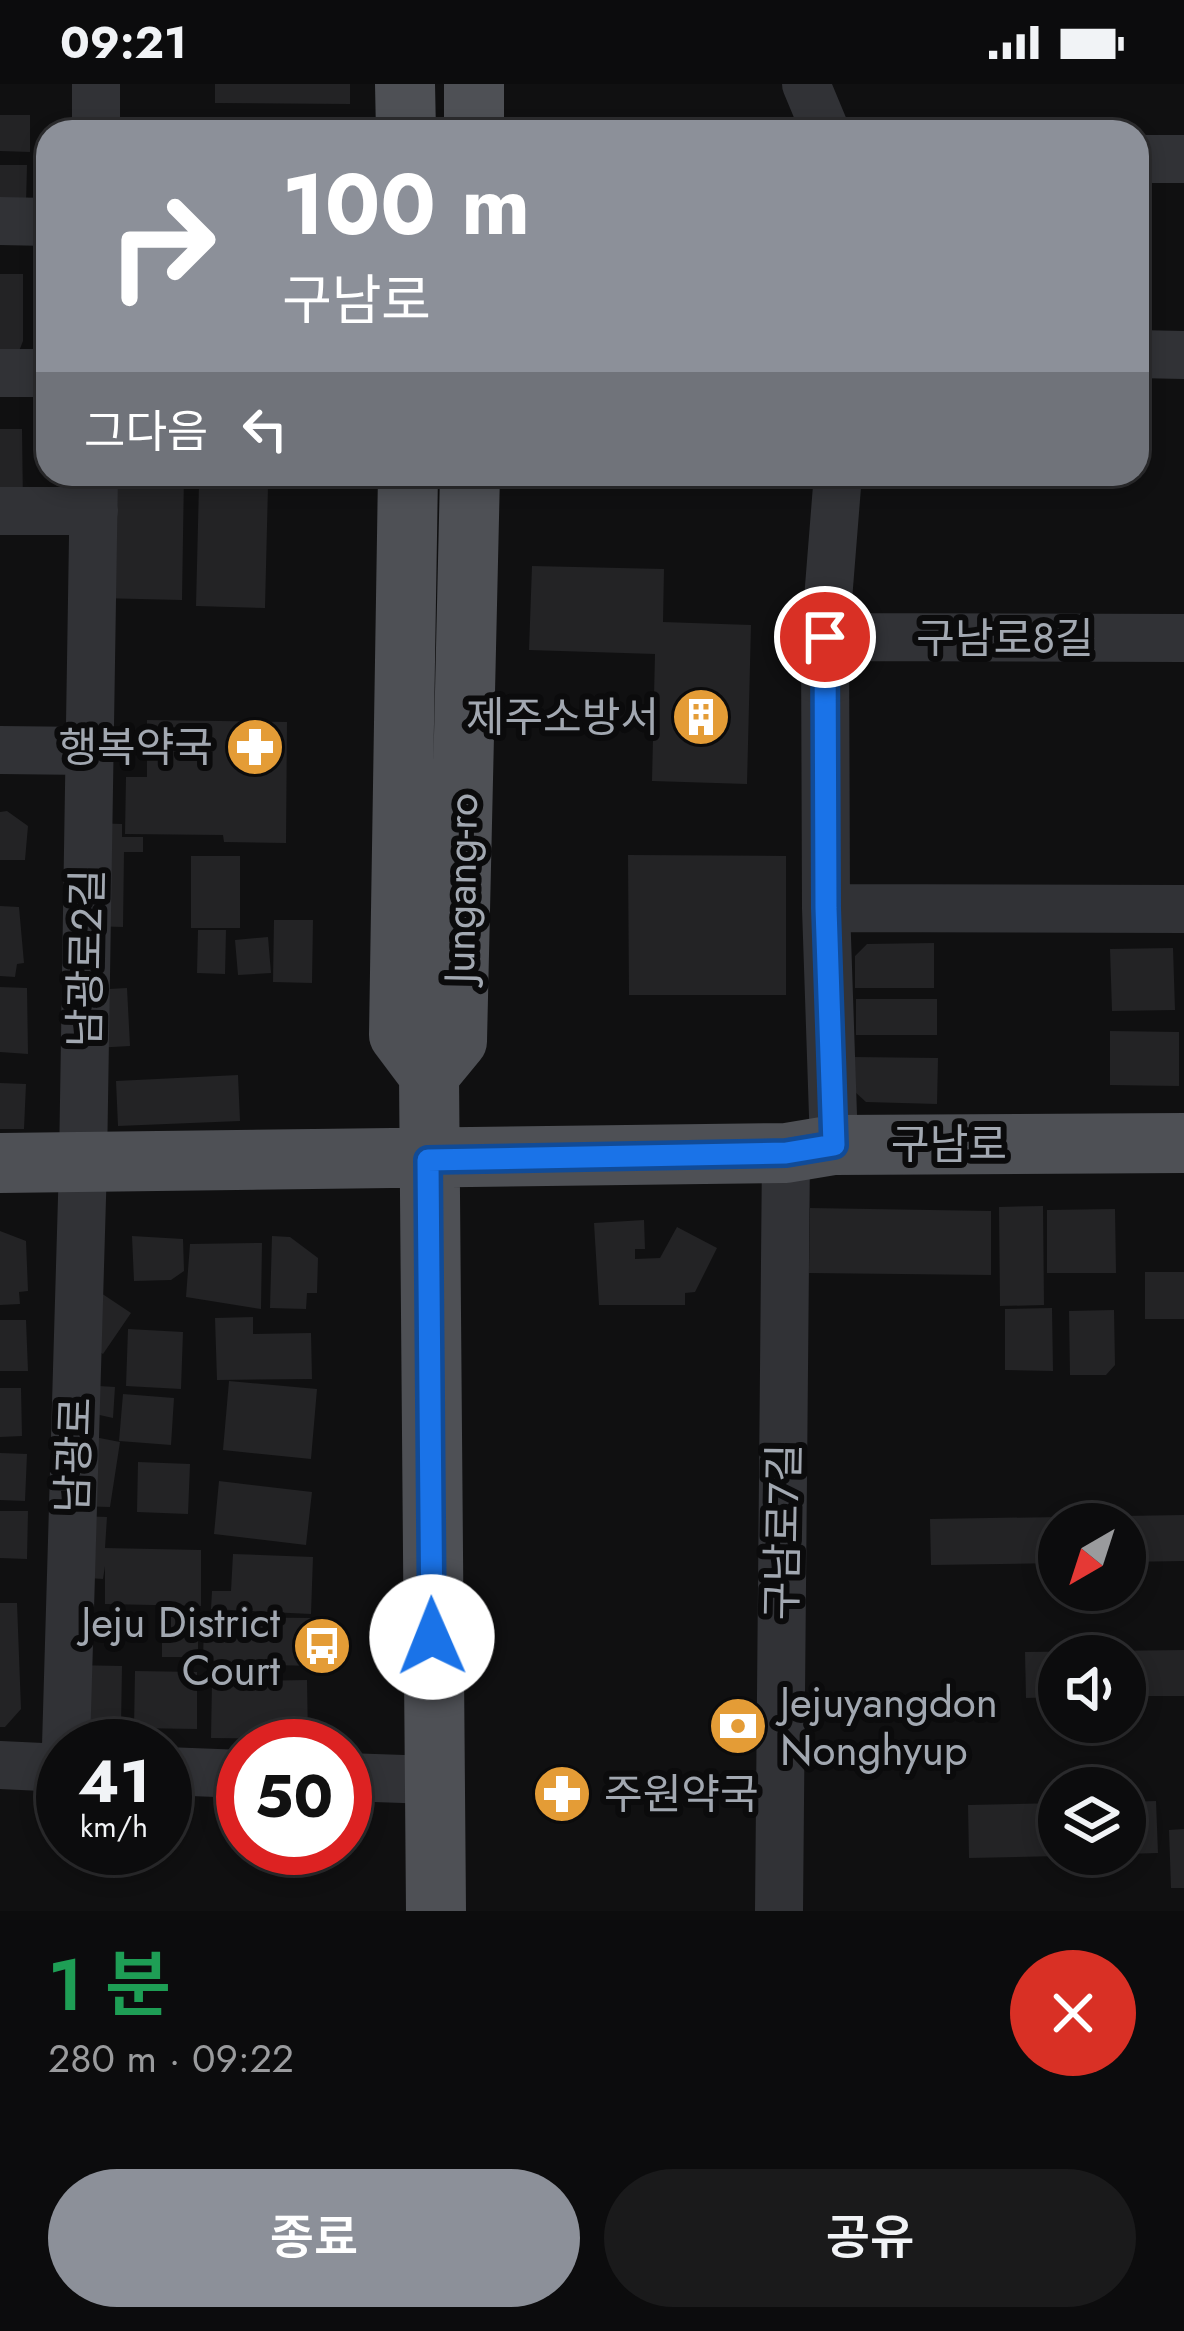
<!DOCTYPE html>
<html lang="ko">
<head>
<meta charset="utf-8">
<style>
  :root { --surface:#0c0c0d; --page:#1a1a1b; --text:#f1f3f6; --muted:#9a9b9d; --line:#2c2c2e; --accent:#8c9099 }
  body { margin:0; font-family:Jost,"Noto Sans KR",sans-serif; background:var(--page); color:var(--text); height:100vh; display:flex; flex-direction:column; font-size:45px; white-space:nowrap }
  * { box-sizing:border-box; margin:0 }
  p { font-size:39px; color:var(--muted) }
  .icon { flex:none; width:66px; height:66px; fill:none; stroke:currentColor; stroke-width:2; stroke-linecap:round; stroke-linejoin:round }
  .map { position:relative; height:1827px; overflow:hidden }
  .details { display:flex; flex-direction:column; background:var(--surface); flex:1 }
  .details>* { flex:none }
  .guide { position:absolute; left:36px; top:36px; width:1113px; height:366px; border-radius:36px; box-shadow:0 6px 18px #0003,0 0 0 3px var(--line); background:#8c9099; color:#fff; overflow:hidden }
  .needle { width:78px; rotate:219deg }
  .controls { position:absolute; left:1038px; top:1419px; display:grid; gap:24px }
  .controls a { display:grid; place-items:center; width:108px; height:108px; border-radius:50%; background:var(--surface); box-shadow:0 6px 18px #0003,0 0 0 3px var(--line); font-size:60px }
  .speed { position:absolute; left:36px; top:1635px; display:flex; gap:24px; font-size:60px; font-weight:700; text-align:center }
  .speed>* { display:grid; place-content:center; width:156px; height:156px; border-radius:50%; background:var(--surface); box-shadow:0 6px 18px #0003,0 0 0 3px var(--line); line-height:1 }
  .speed small { font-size:30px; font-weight:400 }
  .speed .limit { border:18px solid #d22; background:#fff; color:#111 }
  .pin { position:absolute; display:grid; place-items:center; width:102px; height:102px; color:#fff; margin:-51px; border:6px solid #fff; border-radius:50%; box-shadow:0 3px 12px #0007 }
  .me { position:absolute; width:132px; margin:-66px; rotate:359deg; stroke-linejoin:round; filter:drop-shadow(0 0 9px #0008) }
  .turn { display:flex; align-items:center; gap:42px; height:252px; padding:0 48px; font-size:54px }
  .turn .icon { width:156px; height:156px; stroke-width:2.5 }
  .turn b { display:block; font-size:84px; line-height:102px }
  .then { display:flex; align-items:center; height:114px; padding:0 48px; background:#0003; gap:24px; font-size:45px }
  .round { display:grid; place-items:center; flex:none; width:126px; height:126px; border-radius:63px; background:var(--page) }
  .overview { display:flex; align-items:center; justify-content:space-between; height:204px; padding:0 48px }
  h1 { font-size:72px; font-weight:600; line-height:90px; color:#1e9e55 }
  .cta { display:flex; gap:24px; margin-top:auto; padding:24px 48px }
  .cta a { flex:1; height:138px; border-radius:72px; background:var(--accent); color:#fff; font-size:48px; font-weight:600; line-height:138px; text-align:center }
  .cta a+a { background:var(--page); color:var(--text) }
  .status { display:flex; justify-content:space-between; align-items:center; height:84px; padding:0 60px; background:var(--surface); direction:ltr }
  .status svg { height:33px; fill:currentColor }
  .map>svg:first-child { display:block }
</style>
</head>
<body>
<div class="status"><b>09:21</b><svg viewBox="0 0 49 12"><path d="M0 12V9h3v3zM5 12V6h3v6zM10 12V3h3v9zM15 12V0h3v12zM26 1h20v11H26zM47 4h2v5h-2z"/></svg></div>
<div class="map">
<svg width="1184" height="1827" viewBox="0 0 1184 1827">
  <rect width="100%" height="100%" fill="#101011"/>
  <path fill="#232325" d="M 215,0 L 350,0 L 350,20 L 215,19 Z
    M 0,31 L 30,31 L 30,68 L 0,67 Z
    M 165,42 L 238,44 L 238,48 L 165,48 Z
    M 0,81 L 27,81 L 26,120 L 0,132 Z
    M 0,190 L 23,190 L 23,257 L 16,275 L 0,275 Z
    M 0,345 L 22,345 L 23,421 L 0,421 Z
    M 99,390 L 184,390 L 182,516 L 97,514 Z
    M 199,400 L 268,402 L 265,524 L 196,522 Z
    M 532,482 L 664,485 L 663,538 L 751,541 L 747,700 L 652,697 L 655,570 L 529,566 Z
    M 147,636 L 287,638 L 286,759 L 224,758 L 223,751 L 125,750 L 126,693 L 147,693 Z
    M 7,727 L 28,742 L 25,776 L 0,776 L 0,728 Z
    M 91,739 L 122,740 L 122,753 L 143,753 L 143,768 L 124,768 L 123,843 L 90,842 Z
    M 628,771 L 786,772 L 786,911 L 629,911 Z
    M 191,772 L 240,772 L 240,844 L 191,844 Z
    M 0,822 L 19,823 L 24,879 L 17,880 L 15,893 L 0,892 Z
    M 274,836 L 313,836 L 312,899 L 273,898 Z
    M 198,846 L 226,846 L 225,890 L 197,889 Z
    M 268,853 L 271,889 L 238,891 L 235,856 Z
    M 934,859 L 934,904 L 855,904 L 855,872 L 867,860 Z
    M 1173,864 L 1175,926 L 1112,927 L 1110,865 Z
    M 0,903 L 27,904 L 28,970 L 0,968 Z
    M 127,904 L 130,962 L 94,964 L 92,906 Z
    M 856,915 L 937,915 L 937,951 L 856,951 Z
    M 1110,947 L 1179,948 L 1179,1002 L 1110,1001 Z
    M 854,973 L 938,974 L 937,1020 L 866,1018 L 854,1007 Z
    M 238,991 L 240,1037 L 118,1042 L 116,997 Z
    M 0,999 L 26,1000 L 24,1045 L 0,1045 Z
    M 1043,1122 L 1044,1221 L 1000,1222 L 999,1123 Z
    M 810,1124 L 991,1127 L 991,1191 L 809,1189 Z
    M 1115,1125 L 1116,1189 L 1047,1189 L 1047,1126 Z
    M 644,1136 L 645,1165 L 635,1165 L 635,1175 L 660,1174 L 677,1143 L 717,1164 L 695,1208 L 685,1209 L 685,1221 L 599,1221 L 594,1139 Z
    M 0,1147 L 26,1157 L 28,1207 L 19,1208 L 20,1220 L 0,1221 Z
    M 132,1152 L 183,1155 L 184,1187 L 171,1196 L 134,1197 Z
    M 272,1152 L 290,1153 L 318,1174 L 317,1209 L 307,1209 L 306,1225 L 270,1224 Z
    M 262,1159 L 261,1225 L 186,1213 L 190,1160 Z
    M 1145,1188 L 1184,1188 L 1184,1235 L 1145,1235 Z
    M 92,1203 L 131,1229 L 103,1270 L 81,1256 Z
    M 1052,1224 L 1053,1287 L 1005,1286 L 1005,1225 Z
    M 1114,1226 L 1115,1281 L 1106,1291 L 1070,1291 L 1069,1227 Z
    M 253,1233 L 253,1250 L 311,1249 L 312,1295 L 217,1296 L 215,1234 Z
    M 0,1236 L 26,1236 L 28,1287 L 0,1287 Z
    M 128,1245 L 183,1248 L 181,1305 L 126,1302 Z
    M 229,1297 L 317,1305 L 311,1375 L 223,1366 Z
    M 99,1302 L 115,1303 L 113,1334 L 86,1328 Z
    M 0,1304 L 21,1304 L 22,1352 L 0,1353 Z
    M 123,1310 L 174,1314 L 171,1361 L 119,1357 Z
    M 79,1350 L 120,1358 L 110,1423 L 77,1422 Z
    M 0,1369 L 27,1370 L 25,1417 L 0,1416 Z
    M 138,1378 L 190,1380 L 188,1430 L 137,1428 Z
    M 219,1397 L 312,1408 L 306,1461 L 214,1450 Z
    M 0,1427 L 28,1427 L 27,1475 L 0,1474 Z
    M 1184,1431 L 1184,1477 L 1125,1478 L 1125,1440 L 1059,1440 L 1059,1479 L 931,1481 L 930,1435 Z
    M 77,1432 L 107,1433 L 105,1464 L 201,1466 L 201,1522 L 105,1520 L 105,1482 L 103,1495 L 74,1493 Z
    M 233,1470 L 313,1473 L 311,1530 L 211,1525 L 212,1507 L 231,1507 Z
    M 0,1519 L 17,1519 L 21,1625 L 5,1643 L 0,1643 Z
    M 162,1527 L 198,1527 L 198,1573 L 162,1573 Z
    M 204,1533 L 313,1534 L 313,1582 L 203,1579 Z
    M 1184,1566 L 1184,1612 L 1125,1612 L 1125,1572 L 1059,1572 L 1059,1613 L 1026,1614 L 1025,1568 Z
    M 72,1581 L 122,1582 L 121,1643 L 71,1642 Z
    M 135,1587 L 197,1588 L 197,1645 L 134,1644 Z
    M 307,1596 L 308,1655 L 211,1654 L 212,1598 Z
    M 1156,1717 L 1158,1769 L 1125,1770 L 1125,1718 Z
    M 1059,1719 L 1059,1772 L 969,1774 L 968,1721 Z
    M 1184,1745 L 1184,1804 L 1171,1804 L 1169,1746 Z"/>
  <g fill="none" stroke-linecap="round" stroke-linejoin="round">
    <path stroke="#313236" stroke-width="48" d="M 96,0 L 96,48
      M 806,0 L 826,48
      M 1137,75 L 1184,75
      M 0,137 L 48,138
      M 1137,270 L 1184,271
      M 0,289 L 48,289
      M 0,427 L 94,427
      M 825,553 L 1184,554
      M 0,666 L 89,667
      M 826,824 L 1184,825
      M 834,1061 L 826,824 L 825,553 L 838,390
      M 66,1662 L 83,1080 L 94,390
      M 0,1681 L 63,1684
      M 165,1687 L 243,1690
      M 345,1693 L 433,1696
      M 779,1827 L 786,1069"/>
    <path stroke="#4e5055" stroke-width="60" d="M 405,0 L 406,48
      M 474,48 L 474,0
      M 408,390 L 399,951 L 429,991 L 436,1827
      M 429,991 L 457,957 L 470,390
      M 0,1079 L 786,1069 L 834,1061 L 1184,1059"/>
  </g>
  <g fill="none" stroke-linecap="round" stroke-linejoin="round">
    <defs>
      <path id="route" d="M 432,1553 L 428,1076 L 786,1069 L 834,1061 L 826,824 L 825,553"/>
    </defs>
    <use href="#route" stroke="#114b97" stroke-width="30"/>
    <use href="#route" stroke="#1a73e8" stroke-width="21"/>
  </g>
  <defs>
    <symbol id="building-disc" viewBox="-11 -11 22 22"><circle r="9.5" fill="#e49c36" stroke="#0b0b0c"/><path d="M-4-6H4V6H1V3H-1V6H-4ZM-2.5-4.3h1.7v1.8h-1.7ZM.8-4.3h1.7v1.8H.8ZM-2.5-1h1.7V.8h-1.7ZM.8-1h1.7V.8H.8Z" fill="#fff"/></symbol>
    <symbol id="pharmacy-disc" viewBox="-11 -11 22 22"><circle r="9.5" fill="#e49c36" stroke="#0b0b0c"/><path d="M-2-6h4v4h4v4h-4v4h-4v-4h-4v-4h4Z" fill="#fff"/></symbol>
    <symbol id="bus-disc" viewBox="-11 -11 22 22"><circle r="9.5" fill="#e49c36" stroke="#0b0b0c"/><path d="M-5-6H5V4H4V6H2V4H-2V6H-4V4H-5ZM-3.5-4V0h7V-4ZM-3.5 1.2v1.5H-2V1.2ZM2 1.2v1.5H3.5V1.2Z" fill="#fff"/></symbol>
    <symbol id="bank-disc" viewBox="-11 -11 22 22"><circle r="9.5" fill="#e49c36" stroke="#0b0b0c"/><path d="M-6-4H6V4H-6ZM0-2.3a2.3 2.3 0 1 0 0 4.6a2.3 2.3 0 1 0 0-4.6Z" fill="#fff"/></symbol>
  </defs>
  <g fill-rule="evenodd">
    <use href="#building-disc" x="668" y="600" width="66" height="66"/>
    <use href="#pharmacy-disc" x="222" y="630" width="66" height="66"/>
    <use href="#bus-disc" x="289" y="1529" width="66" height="66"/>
    <use href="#bank-disc" x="705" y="1609" width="66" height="66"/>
    <use href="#pharmacy-disc" x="529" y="1677" width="66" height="66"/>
  </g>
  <g text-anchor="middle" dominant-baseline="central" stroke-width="12" stroke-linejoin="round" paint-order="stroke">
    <g font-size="42" fill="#a2a8b1" stroke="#0b0b0c">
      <text x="1005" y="554">구남로8길</text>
      <text transform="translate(461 804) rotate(-89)">Jungang-ro</text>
      <text transform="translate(86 874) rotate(-89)">남광로2길</text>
      <text x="949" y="1060">구남로</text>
      <text transform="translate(74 1371) rotate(-88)">남광로</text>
      <text transform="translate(783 1448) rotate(-89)">구남로7길</text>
    </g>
    <g font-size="42" fill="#a2a8b1" stroke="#0b0b0c" text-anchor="end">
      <text x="659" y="633">제주소방서</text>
      <text x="213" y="663">행복약국</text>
      <text x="280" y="1538">Jeju District<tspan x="280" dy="48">Court</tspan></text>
      <text x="780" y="1618" text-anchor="start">Jejuyangdon<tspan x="780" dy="48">Nonghyup</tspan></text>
      <text x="604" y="1710" text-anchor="start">주원약국</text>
    </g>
  </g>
</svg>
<div class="controls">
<a><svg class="needle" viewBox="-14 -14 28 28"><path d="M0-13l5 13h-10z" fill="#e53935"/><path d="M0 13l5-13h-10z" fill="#9a9b9d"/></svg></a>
<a><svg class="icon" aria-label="sound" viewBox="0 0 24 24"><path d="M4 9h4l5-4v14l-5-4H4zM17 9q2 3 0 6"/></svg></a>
<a><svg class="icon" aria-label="layers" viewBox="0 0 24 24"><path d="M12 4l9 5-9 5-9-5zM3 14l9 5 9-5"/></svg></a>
</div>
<div class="speed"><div>41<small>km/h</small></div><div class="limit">50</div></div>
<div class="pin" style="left:825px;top:553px;background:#d93025"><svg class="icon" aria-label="arrive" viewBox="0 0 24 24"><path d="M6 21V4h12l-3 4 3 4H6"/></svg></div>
<svg class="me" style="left:432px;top:1553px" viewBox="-20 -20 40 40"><circle r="19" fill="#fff"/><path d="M0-13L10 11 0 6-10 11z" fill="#1a73e8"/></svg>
<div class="guide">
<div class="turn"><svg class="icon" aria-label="right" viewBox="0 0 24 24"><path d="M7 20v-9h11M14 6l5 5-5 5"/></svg><div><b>100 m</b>구남로</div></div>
<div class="then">그다음<svg class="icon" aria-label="left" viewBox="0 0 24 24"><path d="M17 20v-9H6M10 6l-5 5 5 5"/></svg></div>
</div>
</div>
<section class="details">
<div class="overview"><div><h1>1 분</h1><p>280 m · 09:22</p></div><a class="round" style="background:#d93025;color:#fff"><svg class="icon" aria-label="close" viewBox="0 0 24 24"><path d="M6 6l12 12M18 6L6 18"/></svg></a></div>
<div class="cta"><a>종료</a><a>공유</a></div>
</section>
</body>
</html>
